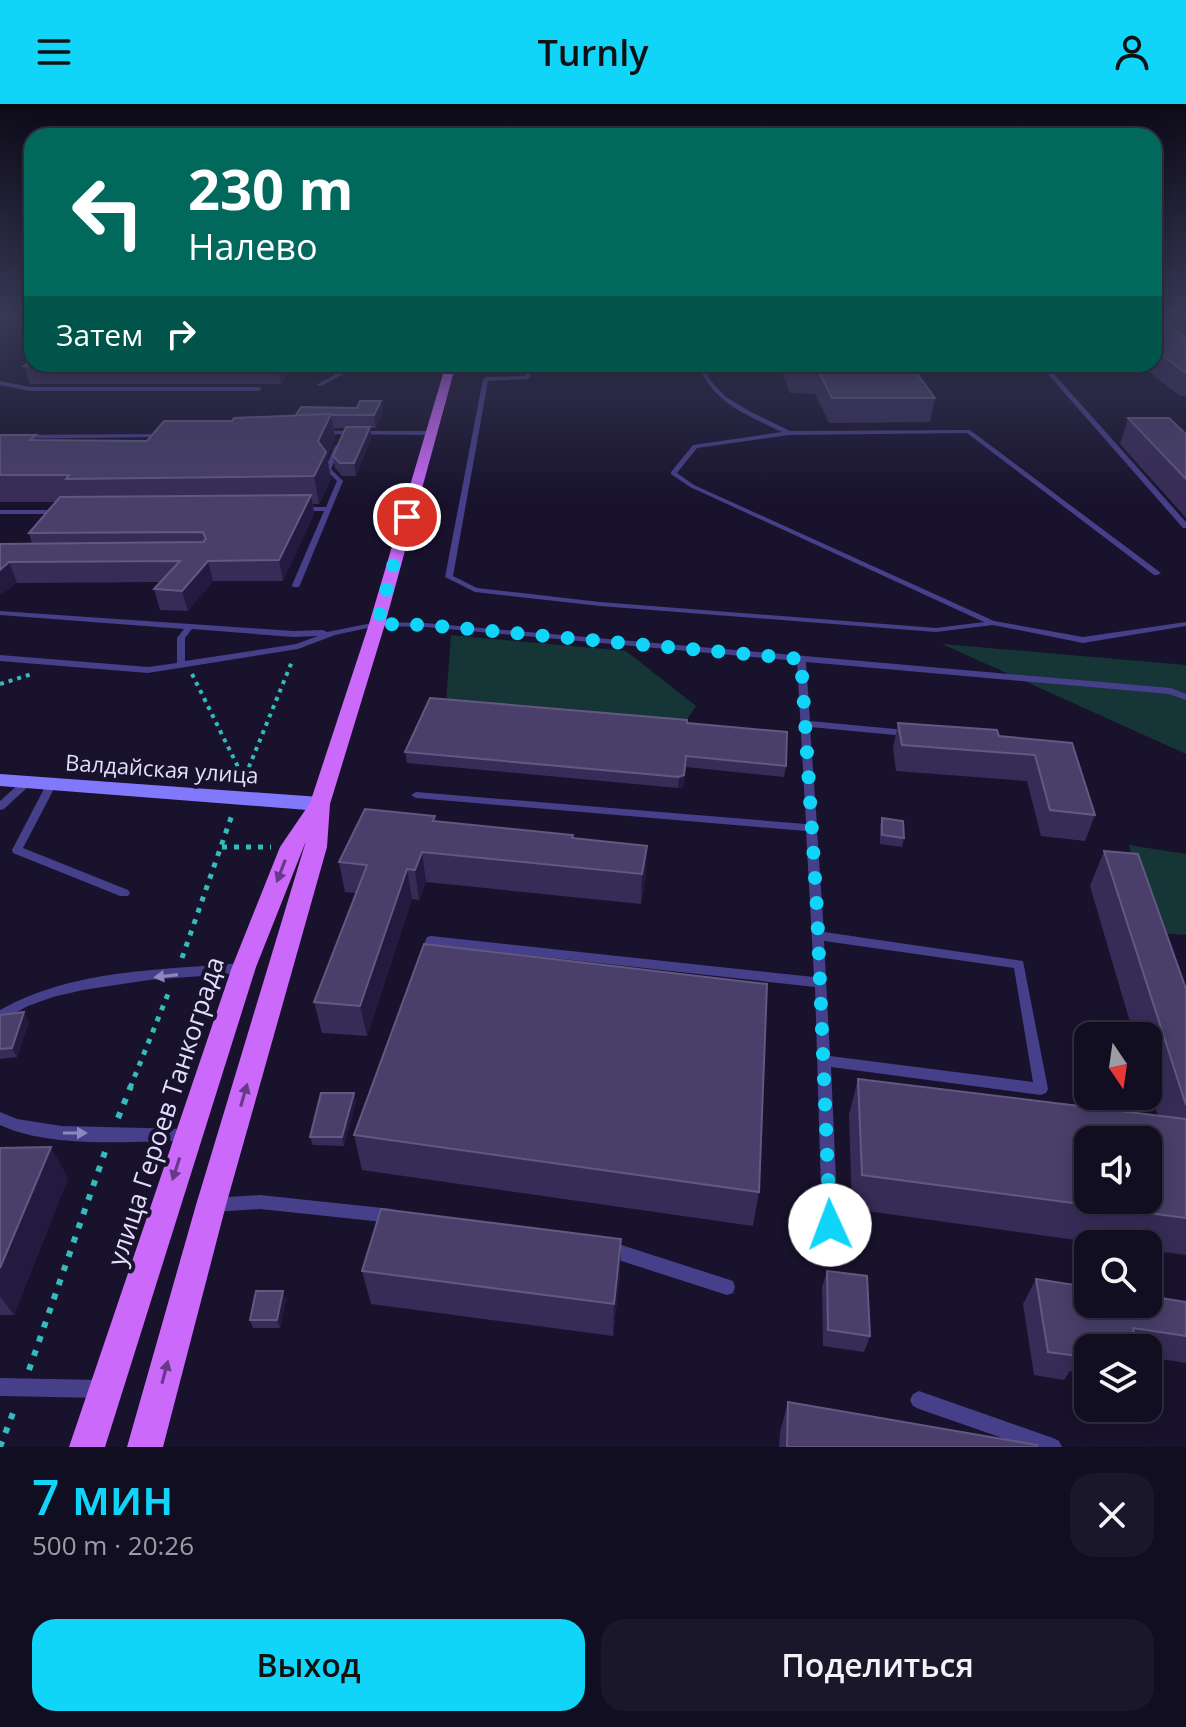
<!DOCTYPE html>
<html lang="ru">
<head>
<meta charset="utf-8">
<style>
  :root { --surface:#120e21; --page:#1b172a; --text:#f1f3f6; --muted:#9c9ca5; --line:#312e3f; --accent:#10d5f8 }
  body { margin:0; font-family:"Open Sans",sans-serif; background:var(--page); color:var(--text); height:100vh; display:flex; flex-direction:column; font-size:30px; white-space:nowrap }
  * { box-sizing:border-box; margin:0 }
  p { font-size:26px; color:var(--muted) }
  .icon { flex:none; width:44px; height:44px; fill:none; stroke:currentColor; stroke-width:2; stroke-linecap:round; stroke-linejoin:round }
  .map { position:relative; height:1343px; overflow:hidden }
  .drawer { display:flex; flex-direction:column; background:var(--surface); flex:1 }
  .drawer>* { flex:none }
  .top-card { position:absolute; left:24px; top:24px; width:1138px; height:244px; border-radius:24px; box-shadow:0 4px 20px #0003,0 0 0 2px var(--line); background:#00695c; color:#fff; overflow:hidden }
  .needle { width:52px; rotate:167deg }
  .buttons { position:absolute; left:1074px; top:918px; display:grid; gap:16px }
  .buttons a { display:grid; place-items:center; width:88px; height:88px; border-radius:16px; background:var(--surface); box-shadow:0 4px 20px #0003,0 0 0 2px var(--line); font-size:40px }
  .pin { position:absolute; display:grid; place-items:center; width:68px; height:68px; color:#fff; margin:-34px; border:4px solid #fff; border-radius:50%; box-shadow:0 2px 8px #0007 }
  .me { position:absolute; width:88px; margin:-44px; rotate:358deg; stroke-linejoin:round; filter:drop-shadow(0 0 6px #0008) }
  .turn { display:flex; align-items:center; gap:28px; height:168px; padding:0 32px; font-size:36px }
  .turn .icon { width:104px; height:104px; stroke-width:2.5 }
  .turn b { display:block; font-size:56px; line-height:68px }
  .then { display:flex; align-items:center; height:76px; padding:0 32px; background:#0003; gap:16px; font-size:30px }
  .round { display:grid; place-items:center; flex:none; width:84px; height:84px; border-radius:24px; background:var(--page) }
  .head { display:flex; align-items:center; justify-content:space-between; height:136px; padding:0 32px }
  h1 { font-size:48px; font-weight:600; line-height:60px; color:var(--accent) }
  .action { display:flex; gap:16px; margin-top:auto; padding:16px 32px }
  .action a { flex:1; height:92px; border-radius:24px; background:var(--accent); color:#111; font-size:32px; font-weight:600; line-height:92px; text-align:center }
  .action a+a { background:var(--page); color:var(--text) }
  header { display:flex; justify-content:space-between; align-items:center; height:104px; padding:0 32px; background:var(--accent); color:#111; font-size:36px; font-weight:600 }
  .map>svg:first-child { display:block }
</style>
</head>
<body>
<header><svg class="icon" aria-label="menu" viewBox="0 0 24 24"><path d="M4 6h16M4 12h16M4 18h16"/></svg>Turnly<svg class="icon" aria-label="person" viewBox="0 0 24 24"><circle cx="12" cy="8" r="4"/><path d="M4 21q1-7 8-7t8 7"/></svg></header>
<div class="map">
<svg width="1186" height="1343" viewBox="0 0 1186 1343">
  <rect width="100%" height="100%" fill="#18122c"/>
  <path fill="#153536" d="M 451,531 L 626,547 L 696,602 L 685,618 L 446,598 Z
    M 942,540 L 1186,561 L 1186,650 Z
    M 1129,741 L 1186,750 L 1186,831 L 1149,828 Z"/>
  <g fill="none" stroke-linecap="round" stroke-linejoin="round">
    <path stroke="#35bbba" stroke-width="4" stroke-dasharray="4 5" stroke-linecap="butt" d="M 192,570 L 244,675
      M 0,580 L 32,570
      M 242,680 L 293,555"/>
    <path stroke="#35bbba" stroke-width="5" stroke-dasharray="5 7" stroke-linecap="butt" d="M 222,743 L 271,743
      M 182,854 L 233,708
      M 130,984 L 170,885"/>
    <path stroke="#35bbba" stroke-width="6" stroke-dasharray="6 9" stroke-linecap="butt" d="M 118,1014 L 131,982
      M 29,1266 L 105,1048
      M 0,1343 L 16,1301"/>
    <path fill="#463f89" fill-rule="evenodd" d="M 0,211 L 32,211 L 32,213 L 0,213 Z
      M 355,260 L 362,260 L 321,282 L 316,281 Z
      M 528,260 L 534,260 L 529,275 L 488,277 L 453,472 L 477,484 L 600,498 L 936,524 L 984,518 L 690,383 L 671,370 L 671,368 L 693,341 L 782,328 C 748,311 713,300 698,260 L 704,260 L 708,273 L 716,283 L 726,293 L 751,308 L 790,327 L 970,326 L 1161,469 L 1157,471 L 1154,471 L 967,329 L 789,331 L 697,344 L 677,369 L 694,381 L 994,517 L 1083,533 L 1186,518 L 1186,522 L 1083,539 L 993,521 L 936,528 L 600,502 L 475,488 L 445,473 L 483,275 L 486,273 L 525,272 Z
      M 1039,260 L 1045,260 L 1186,418 L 1186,424 L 1183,424 Z
      M 0,277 L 30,283 L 259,283 L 262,285 L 259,287 L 30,287 L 0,281 Z
      M 322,327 L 431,327 L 434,329 L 431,331 L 320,330 L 320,328 Z
      M 164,330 L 165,331 L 162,333 L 0,335 L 0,331 Z
      M 338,340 L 341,342 L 331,365 L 343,377 L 300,481 L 299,483 L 293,483 L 292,481 L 324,407 L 302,407 L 299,405 L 302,403 L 326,403 L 337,377 L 325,365 L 335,342 Z
      M 0,406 L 58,406 L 61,408 L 58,410 L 0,410 Z
      M 0,507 L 293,527 L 323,526 L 327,528 L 377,518 L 425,519 L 1171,584 L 1186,590 L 1186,596 L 1169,590 L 806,558 L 810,617 L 906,626 L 911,629 L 906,632 L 810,623 L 817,721 L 818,724 L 817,726 L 824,828 L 1023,857 L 1048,985 L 1046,989 L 1041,991 L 831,963 L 838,1121 L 835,1126 L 830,1128 L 825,1126 L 822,1121 L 815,883 L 435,841 L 429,855 L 425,857 L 421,855 L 419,852 L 427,833 L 431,832 L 814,873 L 806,727 L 416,694 L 411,691 L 416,688 L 806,720 L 797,557 L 425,523 L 377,522 L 335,531 L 298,545 L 148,569 L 0,557 L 0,551 L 148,563 L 177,559 L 177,534 L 184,525 L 0,511 ZM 192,525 L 293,533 L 318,532 L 296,540 L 185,557 L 185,534 ZM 824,837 L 1014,864 L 1033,978 L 830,952 Z
      M 26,676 L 30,677 L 31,679 L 30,681 L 4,705 L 0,706 L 0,697 L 22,677 Z
      M 51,678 L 56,681 L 23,744 L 128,786 L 130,789 L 128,792 L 120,792 L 13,749 L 12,746 L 46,681 Z
      M 242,859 L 246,861 L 248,864 L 246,867 L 242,869 L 149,876 L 83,886 L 53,893 L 28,902 L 0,917 L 0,906 C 73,865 161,866 242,859 Z
      M 0,1008 L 17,1015 L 62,1022 L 187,1025 L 192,1027 L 194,1031 L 192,1035 L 187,1037 C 130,1037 52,1045 0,1021 Z
      M 260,1091 L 392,1105 L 397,1107 L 400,1112 L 397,1117 L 392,1119 L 260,1105 L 213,1108 L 208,1106 L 206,1101 L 208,1096 L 213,1094 Z
      M 609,1137 L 727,1175 L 733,1177 L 735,1183 L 733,1189 L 727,1191 L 609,1153 L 604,1150 L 601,1145 L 604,1140 Z
      M 0,1274 L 102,1276 L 108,1279 L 111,1285 L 108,1291 L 102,1294 L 0,1292 Z
      M 919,1287 L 1053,1334 L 1059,1337 L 1062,1343 L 1028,1343 L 919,1305 L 913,1302 L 910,1296 L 913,1290 Z"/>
    <path fill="#8278fb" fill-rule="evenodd" d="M 0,670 L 320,693 L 330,700 L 320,707 L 0,682 Z"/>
    <path fill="#cb69fa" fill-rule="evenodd" d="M 446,260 L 456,260 L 385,520 L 330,700 L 327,743 L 226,1101 L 163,1343 L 127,1343 L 196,1101 L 306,737 L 256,863 L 105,1343 L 69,1343 L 232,863 L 280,743 L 310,699 L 369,520 Z"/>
  </g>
  <path fill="#372c58" d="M 1154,211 L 1186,233 L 1186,292 L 1180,292 L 1139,260 L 1154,260 Z
    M 32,260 L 295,260 L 281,280 L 30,280 L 24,262 Z
    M 779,260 L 910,260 L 935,294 L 930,318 L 829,319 L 815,290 L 790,289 Z
    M 381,297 L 382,310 L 376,324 L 370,324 L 371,335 L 356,372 L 342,372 L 335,364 L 333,352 L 345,324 L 334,324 L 335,335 L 327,353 L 331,375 L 319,400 L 313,400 L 314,410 L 283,477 L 213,477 L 188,507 L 160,506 L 154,485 L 161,478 L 17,479 L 0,440 L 32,440 L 29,429 L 56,398 L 0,398 L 0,331 L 36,331 L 38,336 L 147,337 L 232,317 L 357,304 Z
    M 1128,314 L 1186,330 L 1186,414 L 1120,340 Z
    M 687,619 L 786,662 L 784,673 L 686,663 L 683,683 L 678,684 L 407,659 L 405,648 Z
    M 898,619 L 999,632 L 1072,639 L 1095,711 L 1085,737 L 1041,732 L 1027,677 L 896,667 L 893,644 Z
    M 882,714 L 904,734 L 902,743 L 880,740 L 880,722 Z
    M 436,717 L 573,731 L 573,734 L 646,772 L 641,800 L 426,778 L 419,796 L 412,795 L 367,932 L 322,929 L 314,898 L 356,789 L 345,788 L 339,758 Z
    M 1104,747 L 1186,885 L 1186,1151 L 1148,1146 L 1148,1140 L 1105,1140 L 852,1105 L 849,1010 L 858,975 L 1158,1012 L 1148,978 L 1148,932 L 1134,932 L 1090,782 Z
    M 0,911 L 29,917 L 17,953 L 0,955 Z
    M 354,989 L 356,998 L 344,1042 L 313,1041 L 310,1033 Z
    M 354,1031 L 759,1088 L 753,1122 L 362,1066 Z
    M 0,1044 L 68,1074 L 14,1211 L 0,1211 Z
    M 621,1135 L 620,1169 L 613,1232 L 371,1200 L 362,1167 Z
    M 827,1167 L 870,1232 L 864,1248 L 823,1242 L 822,1183 Z
    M 1036,1175 L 1186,1198 L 1186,1259 L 1148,1253 L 1148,1244 L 1088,1244 L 1088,1270 L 1070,1267 L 1064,1276 L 1034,1271 L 1023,1200 Z
    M 286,1195 L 280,1224 L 253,1224 L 250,1216 Z
    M 788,1298 L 1037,1343 L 779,1343 L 780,1328 Z"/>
  <path fill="#231a3f" d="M 280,260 L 295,260 L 281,280 L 278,262 Z
    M 381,297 L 382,310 L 376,324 L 374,311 Z
    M 331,310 L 335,335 L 327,353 L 331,375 L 319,400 L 314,372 L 318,337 Z
    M 370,323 L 371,335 L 356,372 L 354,359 Z
    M 311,391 L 314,410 L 283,477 L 279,456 Z
    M 208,457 L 213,477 L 188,507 L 182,487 Z
    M 9,458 L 17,479 L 0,492 L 0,466 Z
    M 686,652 L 683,683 L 678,684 L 679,673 Z
    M 647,742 L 646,772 L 641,800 L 642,770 Z
    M 422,748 L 426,778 L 419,796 L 415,766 Z
    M 407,765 L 412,795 L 367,932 L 360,902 Z
    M 24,908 L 29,917 L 17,953 L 12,944 Z
    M 354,989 L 356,998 L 344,1042 L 342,1033 Z
    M 51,1043 L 68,1074 L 14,1211 L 0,1192 L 0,1164 Z
    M 621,1135 L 620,1169 L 613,1232 L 614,1200 Z
    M 283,1187 L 286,1195 L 280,1224 L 277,1216 Z"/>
  <path fill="#493f6a" stroke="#625881" stroke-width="2" fill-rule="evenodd" d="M 1154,211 L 1186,233 L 1186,269 L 1154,245 Z
    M 32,256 L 32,260 L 280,260 L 278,262 L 24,262 Z
    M 790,260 L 910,260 L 935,294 L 832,294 L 818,266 L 792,266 Z
    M 360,297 L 381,297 L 374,311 L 332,311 L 331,310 L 296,311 L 301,303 L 357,304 Z
    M 331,310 L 318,337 L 326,348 L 314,372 L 66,375 L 69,371 L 0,371 L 0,331 L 36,331 L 30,336 L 147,337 L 164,317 L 232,317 L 234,314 Z
    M 1128,314 L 1169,314 L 1186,330 L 1186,375 Z
    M 346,323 L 370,323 L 354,359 L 340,359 L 333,352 Z
    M 311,391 L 279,456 L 208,457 L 182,487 L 154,485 L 180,457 L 9,458 L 0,466 L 0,440 L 203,438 L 206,435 L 203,428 L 29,429 L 60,393 Z
    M 430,594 L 687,616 L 687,619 L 787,628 L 786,662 L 686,652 L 684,671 L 679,673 L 405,648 Z
    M 898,619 L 997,626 L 999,632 L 1072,639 L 1095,711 L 1050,706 L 1035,651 L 902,641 Z
    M 365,705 L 435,712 L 433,717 L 573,731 L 572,734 L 647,742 L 642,770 L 422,748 L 415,766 L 407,765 L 360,902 L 314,898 L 367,761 L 339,758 Z
    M 882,714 L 903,717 L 904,734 L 882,731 Z
    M 1104,747 L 1138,750 L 1186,885 L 1186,1001 Z
    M 424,840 L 767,880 L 759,1088 L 354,1031 Z
    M 24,908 L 12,944 L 0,945 L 0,911 Z
    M 858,975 L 1186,1015 L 1186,1114 L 862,1071 ZM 1088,1036 L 1148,1036 L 1148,1096 L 1088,1096 Z
    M 321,989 L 354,989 L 342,1033 L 310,1033 Z
    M 51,1043 L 0,1164 L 0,1044 Z
    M 381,1105 L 621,1135 L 614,1200 L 362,1167 Z
    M 827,1167 L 867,1172 L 870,1232 L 828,1226 Z
    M 1036,1175 L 1088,1183 L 1088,1200 L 1148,1200 L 1148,1192 L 1186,1198 L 1186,1232 L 1133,1224 L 1137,1244 L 1091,1244 L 1078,1242 L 1079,1252 L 1048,1248 Z
    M 256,1187 L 283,1187 L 277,1216 L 250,1216 Z
    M 788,1298 L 1037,1341 L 1037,1343 L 787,1343 Z"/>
  <defs><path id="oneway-solid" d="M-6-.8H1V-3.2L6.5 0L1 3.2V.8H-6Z" transform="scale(2)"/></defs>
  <g fill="#693989">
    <use href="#oneway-solid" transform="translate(281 767) rotate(111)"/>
    <use href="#oneway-solid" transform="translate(244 991) rotate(-74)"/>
    <use href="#oneway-solid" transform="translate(176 1065) rotate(108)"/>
    <use href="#oneway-solid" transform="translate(165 1268) rotate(-75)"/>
  </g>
  <g fill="#8d87be">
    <use href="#oneway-solid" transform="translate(166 872) rotate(173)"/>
    <use href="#oneway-solid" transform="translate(75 1029)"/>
  </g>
  <linearGradient id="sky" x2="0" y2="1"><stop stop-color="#0d0a18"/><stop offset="0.53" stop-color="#373956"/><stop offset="1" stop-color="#373956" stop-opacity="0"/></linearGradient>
  <rect width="1186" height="399" fill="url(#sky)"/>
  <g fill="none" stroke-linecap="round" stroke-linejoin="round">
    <path stroke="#10d5f8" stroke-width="14" stroke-dasharray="0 25.2" d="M 407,413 L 377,520 L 425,521 L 801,555 L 817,805 L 830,1121"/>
  </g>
  <g text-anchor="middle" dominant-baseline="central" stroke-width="8" stroke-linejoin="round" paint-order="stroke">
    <g font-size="22" fill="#e3defe" stroke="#18122c">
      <text transform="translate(162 664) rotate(4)">Валдайская улица</text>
    </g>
    <g font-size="26" fill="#e3defe" stroke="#18122c">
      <text transform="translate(165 1007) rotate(-72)">улица Героев Танкограда</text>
    </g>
  </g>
</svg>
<div class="buttons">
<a><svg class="needle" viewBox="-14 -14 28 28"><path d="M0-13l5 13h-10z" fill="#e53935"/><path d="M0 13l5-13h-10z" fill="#9c9ca5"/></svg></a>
<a><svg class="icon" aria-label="sound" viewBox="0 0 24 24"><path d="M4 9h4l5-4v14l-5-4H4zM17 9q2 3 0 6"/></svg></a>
<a><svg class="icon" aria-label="search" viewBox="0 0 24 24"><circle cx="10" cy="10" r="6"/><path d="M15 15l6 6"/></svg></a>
<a><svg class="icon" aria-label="layers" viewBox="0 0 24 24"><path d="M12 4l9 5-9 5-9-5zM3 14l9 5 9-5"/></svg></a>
</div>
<div class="pin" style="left:407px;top:413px;background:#d93025"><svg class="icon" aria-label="arrive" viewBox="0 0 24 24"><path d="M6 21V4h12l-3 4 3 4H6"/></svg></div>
<svg class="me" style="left:830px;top:1121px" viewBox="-20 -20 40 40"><circle r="19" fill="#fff"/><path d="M0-13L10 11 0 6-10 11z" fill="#10d5f8"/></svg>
<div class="top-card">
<div class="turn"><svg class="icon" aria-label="left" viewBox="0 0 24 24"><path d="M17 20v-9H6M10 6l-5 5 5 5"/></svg><div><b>230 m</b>Налево</div></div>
<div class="then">Затем<svg class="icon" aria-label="right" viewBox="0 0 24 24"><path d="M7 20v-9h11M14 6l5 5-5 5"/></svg></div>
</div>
</div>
<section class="drawer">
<div class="head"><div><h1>7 мин</h1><p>500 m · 20:26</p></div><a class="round"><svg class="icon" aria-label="close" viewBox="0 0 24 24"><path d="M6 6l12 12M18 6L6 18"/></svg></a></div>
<div class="action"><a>Выход</a><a>Поделиться</a></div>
</section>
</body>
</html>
